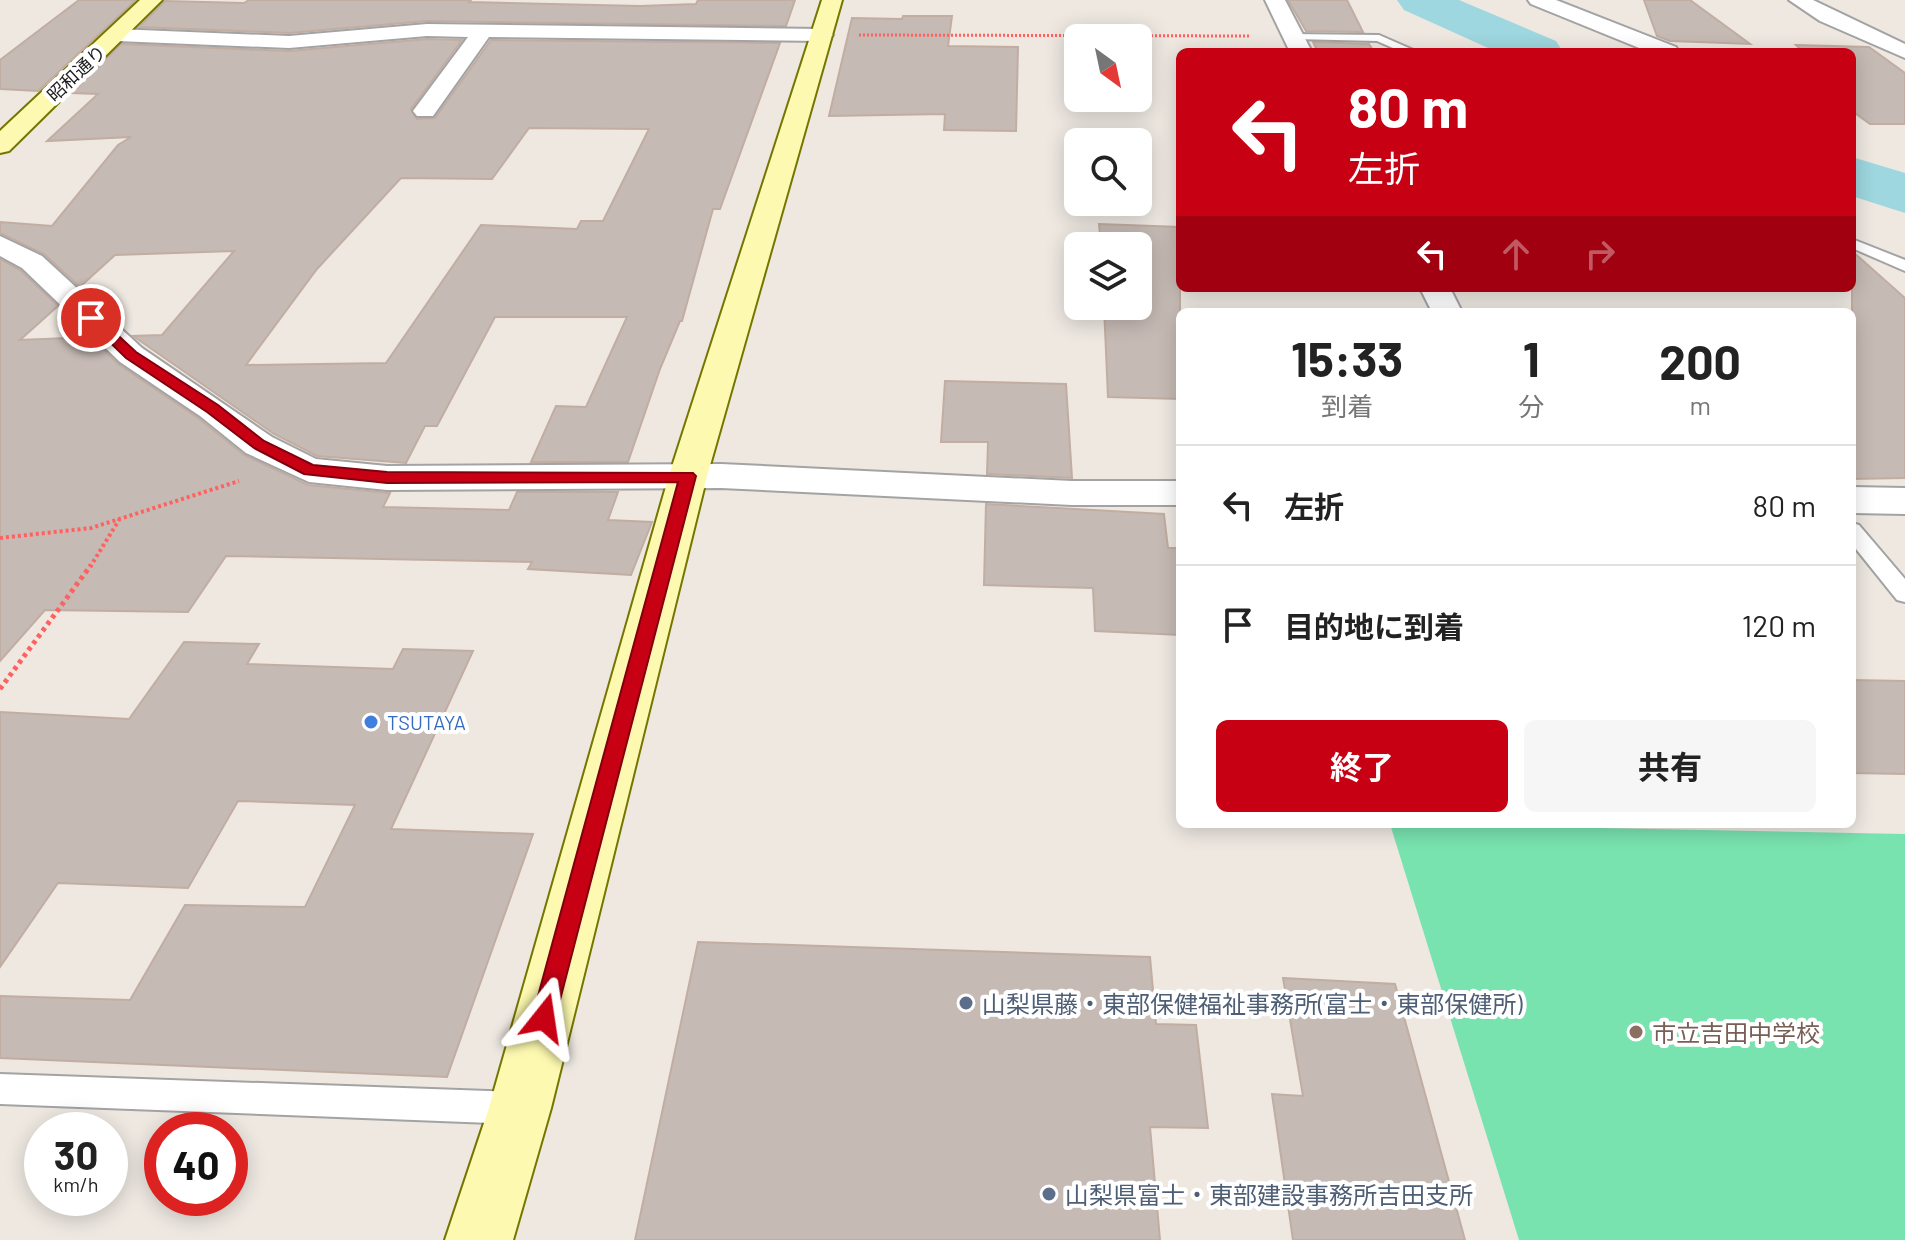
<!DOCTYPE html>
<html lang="ja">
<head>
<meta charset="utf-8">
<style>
  :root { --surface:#fff; --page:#f6f6f6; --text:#222; --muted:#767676; --line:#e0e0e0; --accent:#c80014 }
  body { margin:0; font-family:Barlow,"Noto Sans JP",sans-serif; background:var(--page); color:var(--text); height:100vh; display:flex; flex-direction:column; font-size:30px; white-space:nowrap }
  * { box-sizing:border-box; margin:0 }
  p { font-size:26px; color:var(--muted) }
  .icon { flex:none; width:44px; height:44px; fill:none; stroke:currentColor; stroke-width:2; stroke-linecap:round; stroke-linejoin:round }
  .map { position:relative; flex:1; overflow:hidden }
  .details { position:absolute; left:1176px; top:308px; width:680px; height:520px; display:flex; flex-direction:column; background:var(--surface); border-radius:12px; box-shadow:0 4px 20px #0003 }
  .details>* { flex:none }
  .hud { position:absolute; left:1176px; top:48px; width:680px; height:244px; border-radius:12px; box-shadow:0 4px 20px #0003; background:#c80014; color:#fff; overflow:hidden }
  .needle { width:52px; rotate:147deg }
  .fabs { position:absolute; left:1064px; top:24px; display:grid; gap:16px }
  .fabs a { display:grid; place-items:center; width:88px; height:88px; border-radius:12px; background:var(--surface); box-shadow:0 4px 20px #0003; font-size:40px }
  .speed { position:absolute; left:24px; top:1112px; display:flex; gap:16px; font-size:40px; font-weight:700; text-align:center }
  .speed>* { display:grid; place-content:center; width:104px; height:104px; border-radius:50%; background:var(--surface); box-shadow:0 4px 20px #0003; line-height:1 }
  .speed small { font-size:20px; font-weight:400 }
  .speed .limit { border:12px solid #d22; background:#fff; color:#111 }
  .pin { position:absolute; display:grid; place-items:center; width:68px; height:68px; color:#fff; margin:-34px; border:4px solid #fff; border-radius:50%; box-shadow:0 2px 8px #0007 }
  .me { position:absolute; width:88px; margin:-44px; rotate:15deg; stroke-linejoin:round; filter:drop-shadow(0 0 6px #0008) }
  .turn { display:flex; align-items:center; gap:28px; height:168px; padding:0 40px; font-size:36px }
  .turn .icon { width:104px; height:104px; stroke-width:2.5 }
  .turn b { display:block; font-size:56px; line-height:68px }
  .lanes { display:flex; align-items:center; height:76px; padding:0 40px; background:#0003; justify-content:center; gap:40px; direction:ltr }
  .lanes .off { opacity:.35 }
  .eta { display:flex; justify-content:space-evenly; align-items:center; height:136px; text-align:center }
  .eta b { font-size:48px; font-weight:700; line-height:56px }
  .primary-button { display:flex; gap:16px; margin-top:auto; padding:16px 40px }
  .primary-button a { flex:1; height:92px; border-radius:12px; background:var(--accent); color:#fff; font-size:32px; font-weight:700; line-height:92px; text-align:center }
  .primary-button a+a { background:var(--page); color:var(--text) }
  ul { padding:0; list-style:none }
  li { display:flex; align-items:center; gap:24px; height:120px; padding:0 40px; border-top:2px solid var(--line) }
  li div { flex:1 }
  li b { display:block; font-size:30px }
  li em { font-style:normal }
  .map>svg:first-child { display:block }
</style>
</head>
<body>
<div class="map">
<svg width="1905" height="1240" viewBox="0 0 1905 1240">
  <rect width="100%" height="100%" fill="#eee8e1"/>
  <path fill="#79e3af" d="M 1390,824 L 1905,834 L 1905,1240 L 1519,1240 Z"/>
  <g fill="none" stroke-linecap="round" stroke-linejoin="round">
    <path fill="#9ed7df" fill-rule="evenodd" d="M 1397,0 L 1459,0 L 1556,41 L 1563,52 L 1497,52 L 1404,10 Z
      M 1852,157 L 1905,173 L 1905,213 L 1852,196 Z"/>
  </g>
  <path fill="#c6bab4" stroke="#c1ada2" stroke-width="2" fill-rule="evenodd" d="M 79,0 L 136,0 L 38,91 L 0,89 L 0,60 Z
    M 249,0 L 471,0 L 469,2 L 640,6 L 696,4 L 698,0 L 795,0 L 786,26 L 427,21 L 289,33 L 139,27 L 165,1 L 244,3 Z
    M 1288,0 L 1347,0 L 1363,32 L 1306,31 Z
    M 1644,0 L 1690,0 L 1750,44 L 1670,41 L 1657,36 Z
    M 903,16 L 952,16 L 948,46 L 1018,47 L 1016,131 L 944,130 L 945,114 L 829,116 L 852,18 L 902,19 Z
    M 427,39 L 462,40 L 411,109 L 417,119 L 435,118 L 491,40 L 780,43 L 720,209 L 713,209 L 682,321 L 680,321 L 660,369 L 628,462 L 531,462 L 556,406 L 586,407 L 627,317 L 495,317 L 437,426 L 425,426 L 406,463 L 317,456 L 274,434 L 133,336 L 162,335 L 234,251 L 115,255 L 80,287 L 44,254 L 0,233 L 0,222 L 52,226 L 118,145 L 131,137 L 47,141 L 98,94 L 72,93 L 121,44 L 289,51 ZM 529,128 L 649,129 L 603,221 L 581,221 L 577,229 L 481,225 L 386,363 L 246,365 L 317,269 L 401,178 L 492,179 Z
    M 1313,42 L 1369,44 L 1374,52 L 1318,52 Z
    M 1796,45 L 1869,47 L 1905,73 L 1905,124 L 1870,124 L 1852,111 L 1852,52 L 1804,52 Z
    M 1099,224 L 1180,227 L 1180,399 L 1108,397 L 1104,306 L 1138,306 L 1138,246 L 1101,246 Z
    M 1852,251 L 1905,298 L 1905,478 L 1852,479 Z
    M 0,259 L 20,270 L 58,306 L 20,340 L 90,337 L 118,364 L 198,418 L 244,455 L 308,485 L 390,493 L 383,507 L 509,510 L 517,492 L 618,492 L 608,520 L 652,522 L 631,575 L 528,569 L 532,562 L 226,556 L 188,612 L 45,610 L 0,661 Z
    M 945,381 L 1066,384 L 1072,478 L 987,474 L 988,442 L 941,442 Z
    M 986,504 L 1164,514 L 1168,548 L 1180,548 L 1180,635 L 1095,631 L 1093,588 L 984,585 Z
    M 184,642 L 259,644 L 247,664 L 393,669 L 403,649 L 473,651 L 391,829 L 533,834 L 447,1077 L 0,1058 L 0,996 L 130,1000 L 185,905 L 305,907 L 355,805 L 238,801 L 188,888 L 58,883 L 0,967 L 0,712 L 129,719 Z
    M 1852,680 L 1905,681 L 1905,774 L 1852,773 Z
    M 698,942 L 1150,957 L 1156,1024 L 1196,1025 L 1208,1128 L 1150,1127 L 1160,1240 L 635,1240 Z
    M 1283,978 L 1395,984 L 1465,1240 L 1293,1240 L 1272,1094 L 1303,1096 Z"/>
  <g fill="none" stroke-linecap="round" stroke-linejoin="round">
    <defs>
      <path id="lane" d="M 1290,34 L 1379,35 L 1418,52 L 1402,52 L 1377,41 L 1294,39 L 1290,38 Z
        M 1852,239 L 1905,260 L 1905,271 L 1852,248 Z
        M 1852,523 L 1859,525 L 1905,579 L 1905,602 L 1897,600 L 1852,544 Z
        M 0,1074 L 519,1092 L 530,1097 L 535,1108 L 530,1119 L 519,1124 L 0,1104 Z"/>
      <path id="street" d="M 1265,0 L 1285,0 L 1312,52 L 1290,52 Z
        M 1528,0 L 1556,0 L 1676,47 L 1679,52 L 1649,52 L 1531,4 Z
        M 1789,0 L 1813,0 L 1905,44 L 1905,58 L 1820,21 Z
        M 427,24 L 823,29 L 833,35 L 823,41 L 489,37 L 433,116 L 417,116 L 413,111 L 468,37 L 427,36 L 289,48 L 116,41 L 106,35 L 116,29 L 289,36 Z
        M 0,236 L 42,256 L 142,348 L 272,437 L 316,459 L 387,466 L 721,464 L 1072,481 L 1180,481 L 1180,505 L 1072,505 L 721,488 L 387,490 L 309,482 L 246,453 L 200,416 L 120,362 L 22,268 L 0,256 Z
        M 1420,288 L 1450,288 L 1462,312 L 1432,312 Z
        M 1852,487 L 1905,488 L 1905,514 L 1852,513 Z"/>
      <path id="secondary" d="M 140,0 L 162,0 L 9,151 L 0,153 L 0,131 Z
        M 822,0 L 842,0 L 707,476 L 551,1108 L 513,1240 L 445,1240 L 489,1108 L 669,476 Z"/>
    </defs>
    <use href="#lane" stroke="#a3a3a3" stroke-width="4"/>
    <use href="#street" stroke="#a3a3a3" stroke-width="4"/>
    <use href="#secondary" stroke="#757600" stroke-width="4"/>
    <path stroke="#ff6161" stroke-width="3" stroke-dasharray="2 2" stroke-linecap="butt" d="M 859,35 L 1249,36"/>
    <path stroke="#ff6161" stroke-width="4" stroke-dasharray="3 3" stroke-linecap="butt" d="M 0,538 L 91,528 L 239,481
      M 90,567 L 119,520"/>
    <path stroke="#ff6161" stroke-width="5" stroke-dasharray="4 4" stroke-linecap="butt" d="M 0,689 L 91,565"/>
    <use href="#lane" fill="#fff" fill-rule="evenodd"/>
    <use href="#street" fill="#fff" fill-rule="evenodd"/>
    <use href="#secondary" fill="#fdf9b0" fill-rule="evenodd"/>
  </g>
  <path fill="#c80014" stroke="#82000d" stroke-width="2" d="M 87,315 L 96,315 L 136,352 L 218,405 L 264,441 L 313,465 L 387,472 L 693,473 L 696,476 L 553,1027 L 544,1030 L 536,1027 L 532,1018 L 678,482 L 387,483 L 304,474 L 254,448 L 207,412 L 126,358 L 87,320 Z"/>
  <circle fill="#3f7fe0" stroke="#fff" stroke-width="3" cx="371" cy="722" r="8"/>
  <g fill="#5c6f8a" stroke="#fff" stroke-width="3">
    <circle cx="966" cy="1003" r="8"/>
    <circle cx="1049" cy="1194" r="8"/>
  </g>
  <circle fill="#8d6e63" stroke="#fff" stroke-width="3" cx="1636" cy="1032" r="8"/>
  <g text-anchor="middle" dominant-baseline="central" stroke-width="8" stroke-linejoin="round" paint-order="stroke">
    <g font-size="18" fill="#1c1c1c" stroke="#fff">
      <text transform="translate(76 73) rotate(-43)">昭和通り</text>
    </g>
    <g font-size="20" fill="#366cbe" stroke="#fff" text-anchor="start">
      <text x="387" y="722">TSUTAYA</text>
    </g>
    <g font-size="24" fill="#4e5e75" stroke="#fff" text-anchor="start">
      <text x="982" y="1003">山梨県藤・東部保健福祉事務所(富士・東部保健所)</text>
      <text x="1065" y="1194">山梨県富士・東部建設事務所吉田支所</text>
    </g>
    <g font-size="24" fill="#785e54" stroke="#fff" text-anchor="start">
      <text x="1652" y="1032">市立吉田中学校</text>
    </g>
  </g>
</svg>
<div class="fabs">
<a><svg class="needle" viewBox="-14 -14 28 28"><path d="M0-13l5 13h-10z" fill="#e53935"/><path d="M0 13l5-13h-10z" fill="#767676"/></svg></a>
<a><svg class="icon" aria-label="search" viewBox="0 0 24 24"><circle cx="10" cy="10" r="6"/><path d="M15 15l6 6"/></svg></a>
<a><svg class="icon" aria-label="layers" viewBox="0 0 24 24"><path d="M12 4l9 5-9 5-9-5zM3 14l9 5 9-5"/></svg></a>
</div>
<div class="speed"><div>30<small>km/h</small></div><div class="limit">40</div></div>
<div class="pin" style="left:91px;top:318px;background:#d93025"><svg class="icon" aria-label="arrive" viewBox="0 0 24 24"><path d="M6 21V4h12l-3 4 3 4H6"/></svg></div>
<svg class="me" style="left:544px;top:1018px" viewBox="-20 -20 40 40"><path d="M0-17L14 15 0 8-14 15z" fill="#c80014" stroke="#fff" stroke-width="4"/></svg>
<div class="hud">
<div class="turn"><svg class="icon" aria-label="left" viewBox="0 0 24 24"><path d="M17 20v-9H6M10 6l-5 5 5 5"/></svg><div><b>80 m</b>左折</div></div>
<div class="lanes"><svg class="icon" aria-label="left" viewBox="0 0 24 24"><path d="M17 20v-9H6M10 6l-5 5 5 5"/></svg><svg class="icon off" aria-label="ahead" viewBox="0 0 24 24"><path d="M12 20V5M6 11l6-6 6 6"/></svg><svg class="icon off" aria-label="right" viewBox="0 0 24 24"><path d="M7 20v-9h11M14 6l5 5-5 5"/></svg></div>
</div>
<section class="details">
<div class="eta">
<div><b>15:33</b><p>到着</p></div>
<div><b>1</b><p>分</p></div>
<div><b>200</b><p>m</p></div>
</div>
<ul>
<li><svg class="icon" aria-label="left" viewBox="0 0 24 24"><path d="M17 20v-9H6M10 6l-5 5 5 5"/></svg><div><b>左折</b></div><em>80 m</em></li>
<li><svg class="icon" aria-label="arrive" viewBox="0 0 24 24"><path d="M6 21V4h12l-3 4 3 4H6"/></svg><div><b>目的地に到着</b></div><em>120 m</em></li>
</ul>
<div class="primary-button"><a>終了</a><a>共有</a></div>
</section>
</div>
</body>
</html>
